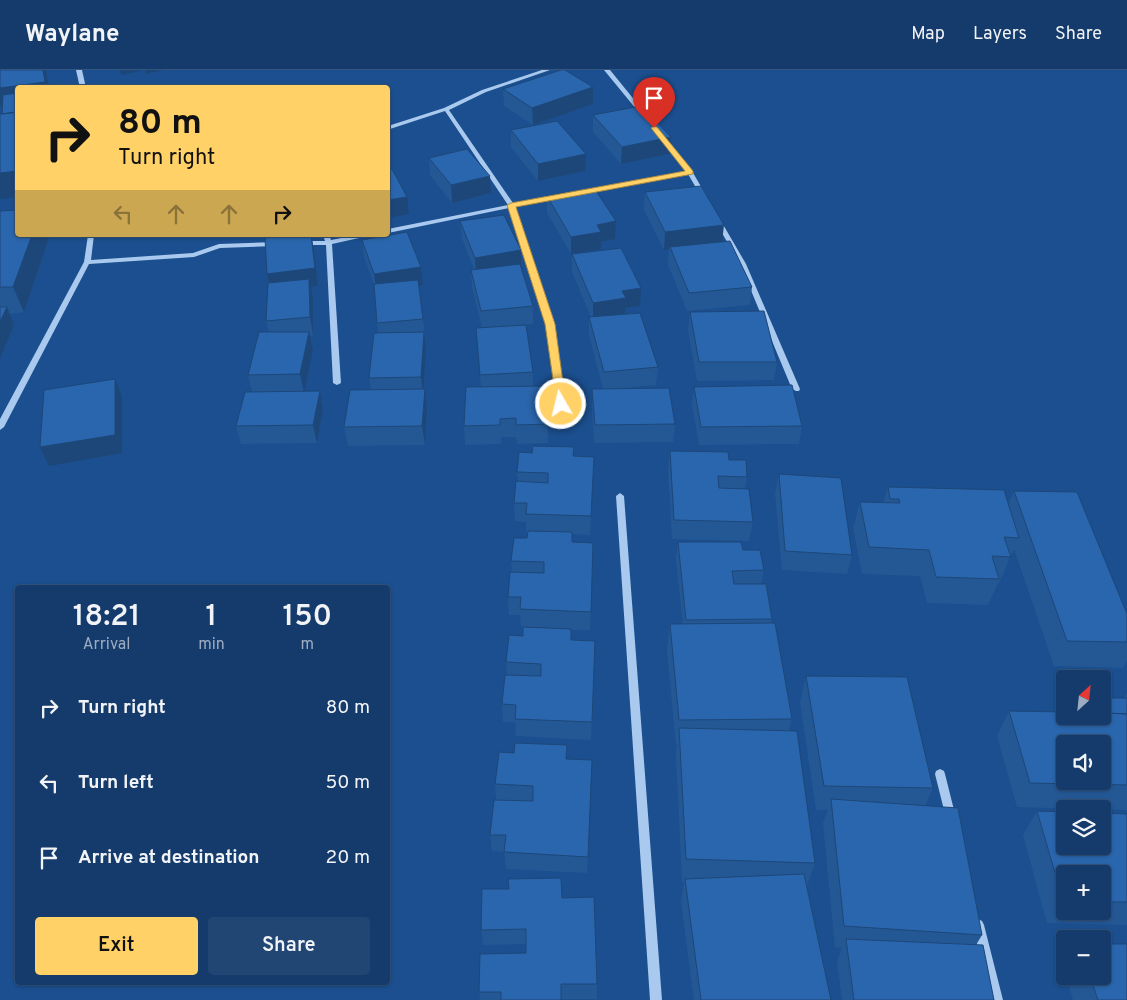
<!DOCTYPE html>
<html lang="en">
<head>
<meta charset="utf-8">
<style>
  :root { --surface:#143b6b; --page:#214673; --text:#f1f3f6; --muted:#9dadc1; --line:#33557e; --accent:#ffd166 }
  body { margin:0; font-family:Overpass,sans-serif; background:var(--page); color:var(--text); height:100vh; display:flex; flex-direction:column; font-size:19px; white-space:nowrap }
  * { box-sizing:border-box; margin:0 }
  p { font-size:16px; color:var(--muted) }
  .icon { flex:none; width:28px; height:28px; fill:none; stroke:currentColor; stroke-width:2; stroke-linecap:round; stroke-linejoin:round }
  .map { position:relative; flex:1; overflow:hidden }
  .details { position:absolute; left:15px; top:515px; width:375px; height:400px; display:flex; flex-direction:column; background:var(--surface); border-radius:5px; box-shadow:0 1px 4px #0004,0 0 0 1px var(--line) }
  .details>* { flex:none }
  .banner { position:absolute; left:15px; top:15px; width:375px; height:152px; border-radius:5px; box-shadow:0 1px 4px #0004,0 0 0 1px var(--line); background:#ffd166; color:#111; overflow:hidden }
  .needle { width:32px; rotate:27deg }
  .tools { position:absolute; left:1056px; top:600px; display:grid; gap:10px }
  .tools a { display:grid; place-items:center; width:55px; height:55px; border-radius:5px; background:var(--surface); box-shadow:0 1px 4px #0004,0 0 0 1px var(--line); font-size:25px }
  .pin { position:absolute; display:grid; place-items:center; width:42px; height:42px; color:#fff; margin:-51px -21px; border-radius:50% 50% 50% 0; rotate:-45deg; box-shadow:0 0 5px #0007 }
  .pin .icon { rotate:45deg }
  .me { position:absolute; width:55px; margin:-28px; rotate:352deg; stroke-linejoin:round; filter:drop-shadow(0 0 4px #0008) }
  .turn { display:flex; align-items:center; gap:18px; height:105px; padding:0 20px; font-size:22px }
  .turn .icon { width:65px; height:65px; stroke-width:2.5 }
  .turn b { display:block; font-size:35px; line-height:42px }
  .lanes { display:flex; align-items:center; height:48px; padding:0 20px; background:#0003; justify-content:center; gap:25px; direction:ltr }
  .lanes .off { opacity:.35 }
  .eta { display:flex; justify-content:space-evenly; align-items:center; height:85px; text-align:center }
  .eta b { font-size:30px; font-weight:600; line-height:35px }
  .primary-button { display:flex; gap:10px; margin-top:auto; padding:10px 20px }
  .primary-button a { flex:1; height:58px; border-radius:5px; background:var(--accent); color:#111; font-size:20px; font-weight:600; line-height:58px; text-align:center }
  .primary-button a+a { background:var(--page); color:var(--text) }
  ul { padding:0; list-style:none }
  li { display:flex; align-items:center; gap:15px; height:75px; padding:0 20px }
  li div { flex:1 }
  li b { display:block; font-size:19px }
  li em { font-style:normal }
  header { display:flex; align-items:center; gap:30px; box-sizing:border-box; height:70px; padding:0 25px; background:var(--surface); border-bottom:1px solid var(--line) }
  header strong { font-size:24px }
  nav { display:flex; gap:28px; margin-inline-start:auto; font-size:18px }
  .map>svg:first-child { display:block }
</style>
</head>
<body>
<header>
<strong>Waylane</strong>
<nav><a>Map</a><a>Layers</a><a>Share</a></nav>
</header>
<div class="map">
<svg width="1127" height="930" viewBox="0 0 1127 930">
  <rect width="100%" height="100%" fill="#1b4f8f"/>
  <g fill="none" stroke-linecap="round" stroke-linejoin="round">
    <path fill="#a9c9ee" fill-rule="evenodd" d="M 76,0 L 82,0 L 86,18 L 80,18 Z
      M 542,0 L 550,0 L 486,22 L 449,40 L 513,133 L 559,124 L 562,126 L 559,128 L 515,137 L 554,254 L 565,334 L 561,337 L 557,334 L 546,254 L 509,138 L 388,163 L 388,159 L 508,135 L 445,41 L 390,59 L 388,60 L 388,56 L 444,38 L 482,20 Z
      M 604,0 L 610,0 L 645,43 L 645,45 L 641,45 Z
      M 662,66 L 664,67 L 692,101 L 707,127 L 706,128 L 702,128 L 688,104 L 582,123 L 582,121 L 584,120 L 686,101 L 659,68 Z
      M 718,149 L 721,151 L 746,194 L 800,319 L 799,321 L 796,321 L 792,319 L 740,194 L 715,151 Z
      M 88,165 L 94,165 L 91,190 L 193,183 L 219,174 L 275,172 L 278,174 L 275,176 L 220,178 L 194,187 L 89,194 L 4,357 L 0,360 L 0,349 L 84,192 Z
      M 323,165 L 329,165 L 331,170 L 357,165 L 369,165 L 368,166 L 332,174 L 341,313 L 337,315 L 333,313 L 326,175 L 301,175 L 298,173 L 301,171 L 325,171 Z
      M 620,423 L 624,426 L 662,930 L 650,930 L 616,426 Z
      M 940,699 L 944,701 L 945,704 L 956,748 L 955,751 L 951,753 L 947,751 L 946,748 L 935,704 L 936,701 Z
      M 978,849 L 982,851 L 984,855 L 1003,930 L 991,930 L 972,855 L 974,851 Z"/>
  </g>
  <path fill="#245895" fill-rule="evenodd" d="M 503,19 L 593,34 L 533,55 L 504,36 Z
    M 593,45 L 669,84 L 621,94 L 593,62 Z
    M 511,60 L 585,101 L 538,111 L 511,77 Z
    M 429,88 L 491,123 L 452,133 L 430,105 Z
    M 645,122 L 722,172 L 752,217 L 750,235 L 687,241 L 668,195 L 669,179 L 664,180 L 644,140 Z
    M 547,126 L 616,151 L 615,169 L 601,172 L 601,179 L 573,184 L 640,236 L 625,238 L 625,244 L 658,297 L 656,315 L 622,318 L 675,354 L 673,372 L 594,373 L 592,337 L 592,319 L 603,319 L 589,265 L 589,247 L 591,247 L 572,202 L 572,184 L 571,184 L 547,143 Z
    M 0,141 L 18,165 L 50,165 L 24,242 L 9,244 L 14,255 L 0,289 Z
    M 460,151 L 521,180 L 521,198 L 533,236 L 533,254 L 521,255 L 533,302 L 533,316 L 547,316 L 548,373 L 517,374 L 516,367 L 501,367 L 501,374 L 465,375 L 464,356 L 481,317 L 476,258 L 482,258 L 472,218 L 471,200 L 474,199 L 462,169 Z
    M 311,165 L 314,181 L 318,216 L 311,217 L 313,227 L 313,265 L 310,266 L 313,280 L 304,321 L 320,321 L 323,339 L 317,373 L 241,374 L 236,356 L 252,322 L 248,305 L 269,262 L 266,251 L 269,213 L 267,204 Z
    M 362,170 L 421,197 L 423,215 L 419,215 L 425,267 L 424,267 L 426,280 L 423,319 L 427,338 L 425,375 L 348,376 L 344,357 L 371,320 L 369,308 L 378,263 L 374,214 L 364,187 Z
    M 690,242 L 777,292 L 774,310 L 697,311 L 688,260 Z
    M 694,317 L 802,356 L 799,374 L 699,375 L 692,335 Z
    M 670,381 L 729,390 L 747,407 L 745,419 L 753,452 L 749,471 L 672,469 L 668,399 Z
    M 574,386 L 594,387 L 590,465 L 572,464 L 572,472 L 593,473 L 590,560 L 571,560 L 571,570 L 595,571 L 591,670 L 516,666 L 515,652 L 503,652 L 502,634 L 507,605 L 506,592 L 523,566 L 523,558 L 521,557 L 520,545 L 509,545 L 508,527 L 512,502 L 511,491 L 527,468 L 527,463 L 526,462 L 526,452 L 515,451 L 514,433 L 518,411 L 517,402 Z
    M 779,404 L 852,485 L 847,504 L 782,500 L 775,423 Z
    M 888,417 L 1008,434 L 1014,421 L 1127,544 L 1127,591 L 1123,598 L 1054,596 L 1014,479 L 999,513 L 998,513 L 988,535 L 927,533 L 920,506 L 862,504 L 853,458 L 860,432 L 883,433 Z
    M 678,472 L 743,480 L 764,500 L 761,514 L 772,549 L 771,553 L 792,649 L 789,660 L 815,793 L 807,816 L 831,930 L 694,930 L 681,832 L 684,812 L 682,812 L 676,683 L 677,675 L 676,675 L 667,580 L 670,554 L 683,554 L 676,490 Z
    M 806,606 L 933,718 L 925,736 L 982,865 L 976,875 L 994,930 L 842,930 L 837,891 L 842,878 L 835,877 L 823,753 L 828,740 L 816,740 L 800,632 Z
    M 1127,623 L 1127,740 L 1017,737 L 997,666 L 1009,641 L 1102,646 L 1102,628 L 1124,628 Z
    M 567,689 L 592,690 L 587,803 L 506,799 L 504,782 L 492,781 L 490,765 L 496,730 L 495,714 Z
    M 1037,741 L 1127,744 L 1127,855 L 1047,853 L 1023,765 ZM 1065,804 L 1102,804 L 1102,841 L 1065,841 Z
    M 562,828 L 597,914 L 597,929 L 561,929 L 561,930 L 480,930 L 479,922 L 526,883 L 526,874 L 483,875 L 481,860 Z
    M 1065,893 L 1065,904 L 1062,896 Z
    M 1066,906 L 1102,906 L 1127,930 L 1073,930 Z"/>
  <path fill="#1d4779" d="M 43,0 L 46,0 L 49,18 L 18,18 L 18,33 L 0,36 L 0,18 Z
    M 120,0 L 144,0 L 122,5 Z
    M 145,0 L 164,0 L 146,4 Z
    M 593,17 L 593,34 L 533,55 L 532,38 Z
    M 671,67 L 669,84 L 621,94 L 622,77 Z
    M 586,84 L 585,101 L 538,111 L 538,94 Z
    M 18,101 L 18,127 L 0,129 L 0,103 Z
    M 490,106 L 491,123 L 452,133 L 451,115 Z
    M 407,127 L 409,144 L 388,148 L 388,130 Z
    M 616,151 L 615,169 L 601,172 L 601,179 L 571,184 L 571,167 L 597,155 Z
    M 724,155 L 722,173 L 670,177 L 669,179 L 664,180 L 665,162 Z
    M 32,165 L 50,165 L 24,242 L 13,217 Z
    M 311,165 L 314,181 L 318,216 L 311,217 L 313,227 L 313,265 L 310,247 L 271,222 L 267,204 Z
    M 521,180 L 521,198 L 476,205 L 475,188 Z
    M 421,197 L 423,215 L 377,223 L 374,204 Z
    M 641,218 L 640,236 L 625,238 L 625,246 L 593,251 L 593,233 L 622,221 Z
    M 7,237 L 14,255 L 0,289 L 0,252 Z
    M 309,262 L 313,280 L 304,323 L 300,304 Z
    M 424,262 L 426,280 L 423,325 L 421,307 Z
    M 115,309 L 122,327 L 122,383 L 49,396 L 40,377 Z
    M 425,319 L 427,338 L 425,375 L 422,356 Z
    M 320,321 L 323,339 L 317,373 L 313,355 Z"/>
  <path fill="#2a66ad" stroke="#1d4779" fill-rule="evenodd" d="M 0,0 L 43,0 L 45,12 L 0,18 Z
    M 561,0 L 565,0 L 593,17 L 532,38 L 503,19 Z
    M 18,23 L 18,42 L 2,44 L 3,25 Z
    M 641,36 L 671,67 L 622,77 L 593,45 Z
    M 18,42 L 18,101 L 0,103 L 0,44 Z
    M 557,51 L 586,84 L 538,94 L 511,60 Z
    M 467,79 L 490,106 L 451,115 L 429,88 Z
    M 392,99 L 407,127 L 388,130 L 388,100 Z
    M 701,116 L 724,155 L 665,162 L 645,122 Z
    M 594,118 L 616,151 L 597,155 L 601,162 L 571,167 L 547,126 Z
    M 18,140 L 18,165 L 32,165 L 13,217 L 0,217 L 0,141 Z
    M 504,145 L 521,180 L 475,188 L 460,151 Z
    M 407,162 L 421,197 L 374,204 L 362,170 Z
    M 293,165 L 311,165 L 315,198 L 267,204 L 265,168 Z
    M 730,171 L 752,217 L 689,223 L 670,177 Z
    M 621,178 L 641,218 L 622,221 L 626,228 L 593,233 L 572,184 Z
    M 520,194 L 533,236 L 481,241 L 471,200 Z
    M 309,209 L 310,247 L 266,251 L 268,213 Z
    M 418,210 L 423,249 L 377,253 L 374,214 Z
    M 0,237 L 7,237 L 0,252 Z
    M 764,241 L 777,292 L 699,292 L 690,242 Z
    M 640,243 L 658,297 L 604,302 L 589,247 Z
    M 526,255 L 533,302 L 480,305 L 476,258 Z
    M 259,262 L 309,262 L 300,304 L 248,305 Z
    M 424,262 L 421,307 L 369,308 L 374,263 Z
    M 115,309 L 115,365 L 40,377 L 44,320 Z
    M 792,315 L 802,356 L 701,357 L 694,317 Z
    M 547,316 L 548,354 L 516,355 L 516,348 L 500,349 L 500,355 L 464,356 L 466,317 Z
    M 669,318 L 675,354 L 595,355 L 592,319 Z
    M 425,319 L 422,356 L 344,357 L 350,320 Z
    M 320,321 L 313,355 L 236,356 L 245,322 Z
    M 533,376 L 574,377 L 573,386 L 594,387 L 591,446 L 526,444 L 527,433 L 514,433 L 516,411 L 548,413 L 548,403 L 517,402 L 519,382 L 532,383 Z
    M 670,381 L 728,382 L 729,390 L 746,390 L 747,407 L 718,406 L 719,418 L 749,419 L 753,452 L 674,450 Z
    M 779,404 L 841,408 L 852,485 L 785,481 Z
    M 888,417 L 1004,420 L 1019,468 L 1004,467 L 1011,487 L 992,486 L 999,509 L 936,507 L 929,480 L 869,477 L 860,432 L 900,433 L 899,429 L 890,429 Z
    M 1014,421 L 1077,422 L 1127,544 L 1127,572 L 1067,571 Z
    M 528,461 L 572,462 L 572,472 L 593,473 L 591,542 L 520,539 L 521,527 L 508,527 L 510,502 L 544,503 L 544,492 L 511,491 L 514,468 L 527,468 Z
    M 678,472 L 741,472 L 743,480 L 760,480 L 764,500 L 732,501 L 734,514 L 766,514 L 772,549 L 686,550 Z
    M 775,553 L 792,649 L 679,650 L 670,554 Z
    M 523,557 L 571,559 L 571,570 L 595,571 L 592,652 L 515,649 L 516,635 L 502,634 L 505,605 L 541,606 L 541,594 L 506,592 L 509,565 L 523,566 Z
    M 806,606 L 907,607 L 933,718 L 824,716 Z
    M 1102,628 L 1127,628 L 1127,644 L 1107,643 L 1102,632 Z
    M 1009,641 L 1065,642 L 1065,646 L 1102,646 L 1102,643 L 1127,644 L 1127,715 L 1030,713 ZM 1065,674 L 1102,674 L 1102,711 L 1065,711 Z
    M 679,658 L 797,661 L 815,793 L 686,789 Z
    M 515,673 L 567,675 L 566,689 L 592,690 L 588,787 L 504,782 L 506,765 L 490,765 L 494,730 L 533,731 L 533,716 L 495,714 L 499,682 L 514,683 Z
    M 831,729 L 958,738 L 982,865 L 844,856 Z
    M 1037,741 L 1065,742 L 1065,776 L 1102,776 L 1102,743 L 1127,744 L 1127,832 L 1102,832 L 1102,804 L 1065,804 L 1065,831 L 1063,830 Z
    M 804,804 L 831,930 L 701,930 L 685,809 Z
    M 561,808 L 562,828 L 594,827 L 597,914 L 561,914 L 561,930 L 501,930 L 501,922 L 479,922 L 480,884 L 526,883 L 526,859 L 481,860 L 482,819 L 509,819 L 508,809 Z
    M 846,869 L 983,875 L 994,930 L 854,930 Z
    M 1102,874 L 1127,874 L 1127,930 L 1098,930 L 1090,906 L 1102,906 Z"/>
  <path fill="#ffd166" stroke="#a68842" d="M 654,56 L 657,57 L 693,101 L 693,104 L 516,137 L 555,254 L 566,334 L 561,338 L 557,337 L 545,254 L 507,135 L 511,133 L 685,101 L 651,58 Z"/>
</svg>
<div class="tools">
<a><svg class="needle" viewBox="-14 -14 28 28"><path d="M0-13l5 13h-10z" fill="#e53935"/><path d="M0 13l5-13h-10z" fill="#9dadc1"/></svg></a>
<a><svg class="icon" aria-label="sound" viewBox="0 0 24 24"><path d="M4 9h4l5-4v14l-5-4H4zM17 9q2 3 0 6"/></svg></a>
<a><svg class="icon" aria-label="layers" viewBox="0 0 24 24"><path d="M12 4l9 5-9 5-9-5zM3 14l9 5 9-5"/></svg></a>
<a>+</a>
<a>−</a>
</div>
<div class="pin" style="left:654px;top:58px;background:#d93025"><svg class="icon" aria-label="arrive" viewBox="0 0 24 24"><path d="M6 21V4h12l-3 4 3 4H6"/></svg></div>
<svg class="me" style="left:561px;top:334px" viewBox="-20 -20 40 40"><circle r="17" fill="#ffd166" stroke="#fff" stroke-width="3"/><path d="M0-11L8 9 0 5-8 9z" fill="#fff"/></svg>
<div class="banner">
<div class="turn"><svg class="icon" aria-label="right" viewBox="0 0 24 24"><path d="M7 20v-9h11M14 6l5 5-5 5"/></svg><div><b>80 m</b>Turn right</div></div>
<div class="lanes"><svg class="icon off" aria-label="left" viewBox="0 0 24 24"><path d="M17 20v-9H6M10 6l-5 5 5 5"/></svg><svg class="icon off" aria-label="ahead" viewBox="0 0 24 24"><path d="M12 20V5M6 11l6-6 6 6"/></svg><svg class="icon off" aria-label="ahead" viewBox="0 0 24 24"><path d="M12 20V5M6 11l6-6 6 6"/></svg><svg class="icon" aria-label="right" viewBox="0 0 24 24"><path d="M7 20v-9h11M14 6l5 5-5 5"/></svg></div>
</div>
<section class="details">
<div class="eta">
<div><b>18:21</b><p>Arrival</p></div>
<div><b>1</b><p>min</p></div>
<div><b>150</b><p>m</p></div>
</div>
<ul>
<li><svg class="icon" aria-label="right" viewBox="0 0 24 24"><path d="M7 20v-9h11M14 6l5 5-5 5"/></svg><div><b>Turn right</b></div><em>80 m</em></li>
<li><svg class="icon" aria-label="left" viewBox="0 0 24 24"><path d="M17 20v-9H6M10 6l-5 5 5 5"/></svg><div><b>Turn left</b></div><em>50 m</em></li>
<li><svg class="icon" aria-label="arrive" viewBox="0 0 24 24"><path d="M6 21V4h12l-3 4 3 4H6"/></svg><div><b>Arrive at destination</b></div><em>20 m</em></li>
</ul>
<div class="primary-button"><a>Exit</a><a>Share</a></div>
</section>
</div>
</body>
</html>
